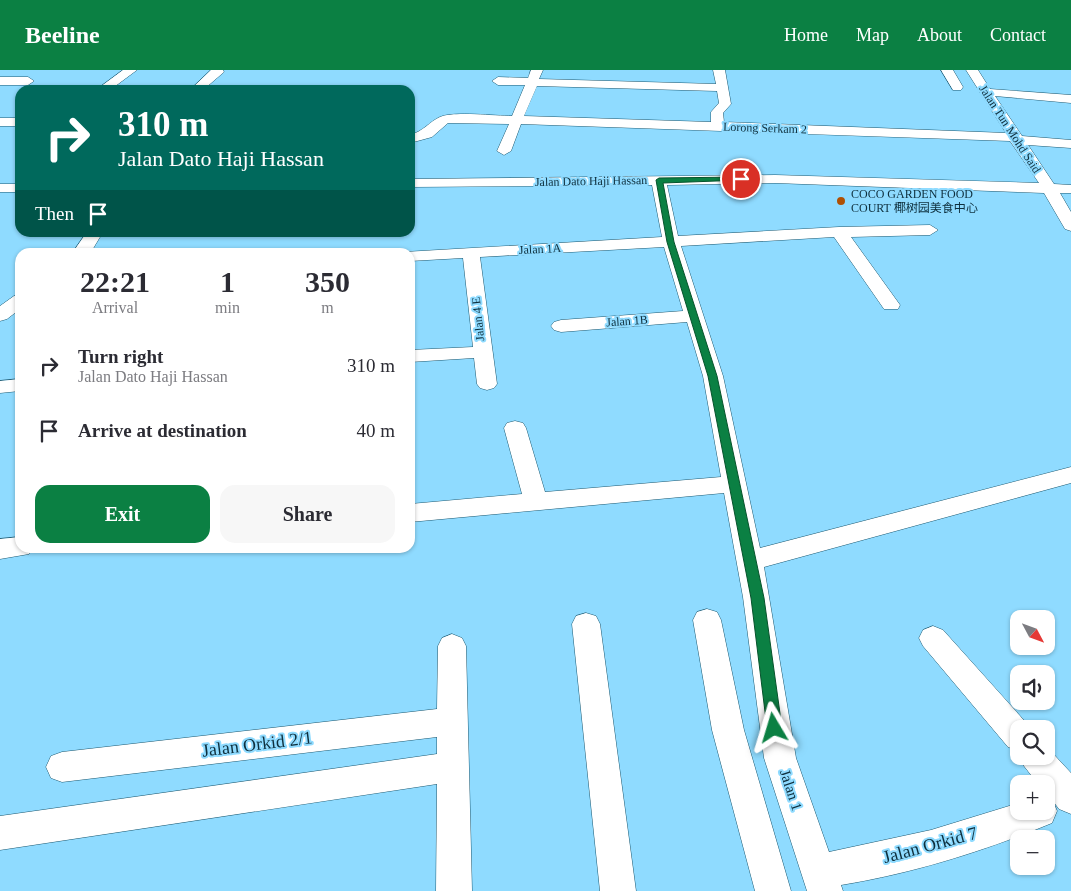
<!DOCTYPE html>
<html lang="en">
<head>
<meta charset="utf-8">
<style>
  :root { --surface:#fff; --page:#f7f7f7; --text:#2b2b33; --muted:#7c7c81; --accent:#0b8043 }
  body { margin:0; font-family:"Times New Roman","Noto Sans SC",serif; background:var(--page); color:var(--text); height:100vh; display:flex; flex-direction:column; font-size:19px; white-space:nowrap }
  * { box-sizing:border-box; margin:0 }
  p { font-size:16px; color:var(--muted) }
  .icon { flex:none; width:28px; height:28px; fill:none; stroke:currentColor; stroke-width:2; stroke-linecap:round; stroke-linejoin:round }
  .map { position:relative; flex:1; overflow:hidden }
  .details { position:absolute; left:15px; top:178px; width:400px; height:305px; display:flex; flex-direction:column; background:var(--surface); border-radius:15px; box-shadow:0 1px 4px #0004 }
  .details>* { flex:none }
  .top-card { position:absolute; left:15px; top:15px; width:400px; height:152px; border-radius:15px; box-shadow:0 1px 4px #0004; background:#00695c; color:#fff; overflow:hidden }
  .needle { width:32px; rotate:131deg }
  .buttons { position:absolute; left:1010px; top:540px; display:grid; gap:10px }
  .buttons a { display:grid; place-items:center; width:45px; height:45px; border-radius:10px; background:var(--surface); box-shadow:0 1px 4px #0004; font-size:25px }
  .pin { position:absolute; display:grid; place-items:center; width:42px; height:42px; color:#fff; margin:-21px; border:2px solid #fff; border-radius:50%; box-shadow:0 1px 5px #0007 }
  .me { position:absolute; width:55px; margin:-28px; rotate:353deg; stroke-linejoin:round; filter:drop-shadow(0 0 4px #0008) }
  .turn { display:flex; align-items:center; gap:18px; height:105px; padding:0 20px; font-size:22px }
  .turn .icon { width:65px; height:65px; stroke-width:2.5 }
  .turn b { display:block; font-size:35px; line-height:42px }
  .then { display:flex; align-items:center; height:48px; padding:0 20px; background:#0003; gap:10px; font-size:19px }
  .eta { display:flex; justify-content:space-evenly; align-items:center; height:85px; text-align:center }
  .eta b { font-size:30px; font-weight:600; line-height:35px }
  .primary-button { display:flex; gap:10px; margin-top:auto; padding:10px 20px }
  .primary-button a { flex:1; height:58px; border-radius:15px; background:var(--accent); color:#fff; font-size:20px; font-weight:600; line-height:58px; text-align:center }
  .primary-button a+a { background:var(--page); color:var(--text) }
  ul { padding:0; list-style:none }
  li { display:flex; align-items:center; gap:15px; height:65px; padding:0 20px }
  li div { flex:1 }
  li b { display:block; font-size:19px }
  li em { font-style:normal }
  header { display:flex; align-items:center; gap:30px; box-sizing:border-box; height:70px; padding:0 25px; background:var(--accent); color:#fff }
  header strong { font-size:24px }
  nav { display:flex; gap:28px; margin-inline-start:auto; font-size:18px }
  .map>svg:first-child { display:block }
</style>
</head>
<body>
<header>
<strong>Beeline</strong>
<nav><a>Home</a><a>Map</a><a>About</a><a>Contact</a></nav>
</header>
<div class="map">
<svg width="1071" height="821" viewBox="0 0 1071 821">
  <rect width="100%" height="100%" fill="#8fdbff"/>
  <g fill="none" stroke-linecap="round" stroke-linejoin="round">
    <defs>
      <path id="minor" d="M 123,0 L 137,0 L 110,20 L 96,20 Z
        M 211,0 L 223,0 L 224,2 L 203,20 L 190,20 Z
        M 531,0 L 543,0 L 539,9 L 716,14 L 713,0 L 725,0 L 731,34 L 723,43 L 724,52 L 1006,63 L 966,0 L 978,0 L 990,19 L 1071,25 L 1071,33 L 995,26 L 1022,66 L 1071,70 L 1071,78 L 1028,75 L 1054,114 L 1071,115 L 1071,123 L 1060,123 L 1071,142 L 1071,161 L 1065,159 L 1044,123 L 775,113 L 667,115 L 678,166 L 839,157 L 930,155 L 938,160 L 930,165 L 851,167 L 900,235 L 898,239 L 884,239 L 834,167 L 681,176 L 723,306 L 760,478 L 1071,397 L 1071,413 L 764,497 L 796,688 L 829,782 L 931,760 L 1019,733 L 1019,741 L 1046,741 L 1046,727 L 1051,729 L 1046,724 L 1046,714 L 1038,714 L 1024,696 L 1019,686 L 1046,686 L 1046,676 L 1071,703 L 1071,744 L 1059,739 L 1053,731 L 1057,741 L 1052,753 C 984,781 914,803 841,815 L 843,821 L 807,821 L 764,688 L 743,527 L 724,423 L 410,452 L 410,434 L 522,424 L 504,358 L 507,353 L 515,351 L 523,353 L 526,358 L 545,422 L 721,407 L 703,306 L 687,252 L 561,262 L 554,260 L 551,256 L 554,252 L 561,250 L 683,241 L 664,177 L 480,187 L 497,314 L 494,318 L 487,320 L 480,318 L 477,314 L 474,288 L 410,292 L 410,280 L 473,277 L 463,188 L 410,191 L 410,182 L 404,182 L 662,167 L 652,115 L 410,117 L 410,109 L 775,105 L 1039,113 L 1010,71 L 521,54 L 511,81 L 504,85 L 497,81 L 509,54 L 448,53 L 432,67 L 410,73 L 410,65 C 424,61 429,52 440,47 C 453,41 496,46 512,46 L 525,15 L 498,15 L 492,11 L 498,7 L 528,8 ZM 537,16 L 717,21 L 719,33 L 711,42 L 711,52 L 524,46 Z
        M 941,0 L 953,0 L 963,17 L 961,20 L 953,20 Z
        M 0,7 L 28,7 L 34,11 L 28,15 L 0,15 Z
        M 0,48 L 20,48 L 20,56 L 0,56 Z
        M 0,114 L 20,114 L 20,122 L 0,122 Z
        M 87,162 L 103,162 L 91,182 L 73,182 Z
        M 20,225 L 20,239 L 7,249 L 0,251 L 0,236 L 14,226 Z
        M 20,309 L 20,321 L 0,323 L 0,311 Z
        M 20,467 L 20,478 L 33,478 L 29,484 L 0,489 L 0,469 Z
        M 707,539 L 717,542 L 721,550 L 744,660 L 791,821 L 755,821 L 712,660 L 693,550 L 697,542 Z
        M 586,543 L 596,546 L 600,554 L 636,821 L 600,821 L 572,554 L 576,546 Z
        M 933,556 L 943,560 L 1030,657 L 1031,659 L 1019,659 L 1019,681 L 1008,677 L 923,576 L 919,568 L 923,560 Z
        M 452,564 L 462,568 L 466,576 L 472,821 L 436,821 L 437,714 L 0,780 L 0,746 L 437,684 L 437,667 L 62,712 L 51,708 L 46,697 L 51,686 L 62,682 L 437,639 L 438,576 L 442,568 Z"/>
    </defs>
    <use href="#minor" stroke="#1d5971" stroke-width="1"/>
    <use href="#minor" fill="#fff" fill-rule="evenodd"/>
  </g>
  <path fill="#0b8043" stroke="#07532c" d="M 741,107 L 743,110 L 663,113 L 674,172 L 717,306 L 764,528 L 782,658 L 780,663 L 774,665 L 769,663 L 767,658 L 751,528 L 708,306 L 667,172 L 656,110 L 659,108 Z"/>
  <circle fill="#af5004" stroke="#8fdbff" stroke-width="2" cx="841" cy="131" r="5"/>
  <g text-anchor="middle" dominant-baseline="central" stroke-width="4" stroke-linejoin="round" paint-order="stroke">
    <g font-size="12" fill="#0e2f3d" stroke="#8fdbff">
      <text transform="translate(765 58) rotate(2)">Lorong Serkam 2</text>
      <text transform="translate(1010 59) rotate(57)">Jalan Tun Mohd Said</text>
      <text transform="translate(591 111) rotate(-1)">Jalan Dato Haji Hassan</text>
      <text transform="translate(540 179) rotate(-3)">Jalan 1A</text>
      <text transform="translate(478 249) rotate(-96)">Jalan 4 E</text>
      <text transform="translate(627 251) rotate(-4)">Jalan 1B</text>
    </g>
    <g font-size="12" fill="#0e2f3d" stroke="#8fdbff" text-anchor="start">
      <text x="851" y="124">COCO GARDEN FOOD<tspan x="851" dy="14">COURT 椰树园美食中心</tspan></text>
    </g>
    <g font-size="15" fill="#0e2f3d" stroke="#8fdbff">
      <text transform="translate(791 720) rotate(72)">Jalan 1</text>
    </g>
    <g font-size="18" fill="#0e2f3d" stroke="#8fdbff">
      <text transform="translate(257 674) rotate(-7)">Jalan Orkid 2/1</text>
      <text transform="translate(930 775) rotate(-15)">Jalan Orkid 7</text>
    </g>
  </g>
</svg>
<div class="buttons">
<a><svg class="needle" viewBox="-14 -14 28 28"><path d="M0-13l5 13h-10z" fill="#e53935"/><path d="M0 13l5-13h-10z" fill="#7c7c81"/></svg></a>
<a><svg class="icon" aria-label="sound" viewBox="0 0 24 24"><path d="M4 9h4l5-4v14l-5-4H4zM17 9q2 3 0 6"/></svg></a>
<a><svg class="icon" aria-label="search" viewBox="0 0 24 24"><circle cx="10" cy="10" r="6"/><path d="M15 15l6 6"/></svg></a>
<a>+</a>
<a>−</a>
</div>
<div class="pin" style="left:741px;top:109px;background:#d93025"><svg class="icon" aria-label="arrive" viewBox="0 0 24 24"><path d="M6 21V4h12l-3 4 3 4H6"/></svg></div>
<svg class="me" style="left:774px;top:658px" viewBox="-20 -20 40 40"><path d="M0-17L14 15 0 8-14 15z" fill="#0b8043" stroke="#fff" stroke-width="4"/></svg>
<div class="top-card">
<div class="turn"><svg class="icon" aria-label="right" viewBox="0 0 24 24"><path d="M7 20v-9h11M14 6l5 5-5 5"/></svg><div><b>310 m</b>Jalan Dato Haji Hassan</div></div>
<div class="then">Then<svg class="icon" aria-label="arrive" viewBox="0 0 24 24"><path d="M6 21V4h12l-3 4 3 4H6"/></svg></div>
</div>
<section class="details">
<div class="eta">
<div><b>22:21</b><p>Arrival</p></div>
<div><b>1</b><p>min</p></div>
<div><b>350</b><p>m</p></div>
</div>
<ul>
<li><svg class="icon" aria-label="right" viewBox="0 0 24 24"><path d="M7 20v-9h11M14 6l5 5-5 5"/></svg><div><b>Turn right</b><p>Jalan Dato Haji Hassan</p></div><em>310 m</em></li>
<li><svg class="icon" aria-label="arrive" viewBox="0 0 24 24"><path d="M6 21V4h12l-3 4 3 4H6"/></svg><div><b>Arrive at destination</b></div><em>40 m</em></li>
</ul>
<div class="primary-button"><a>Exit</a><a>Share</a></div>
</section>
</div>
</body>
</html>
